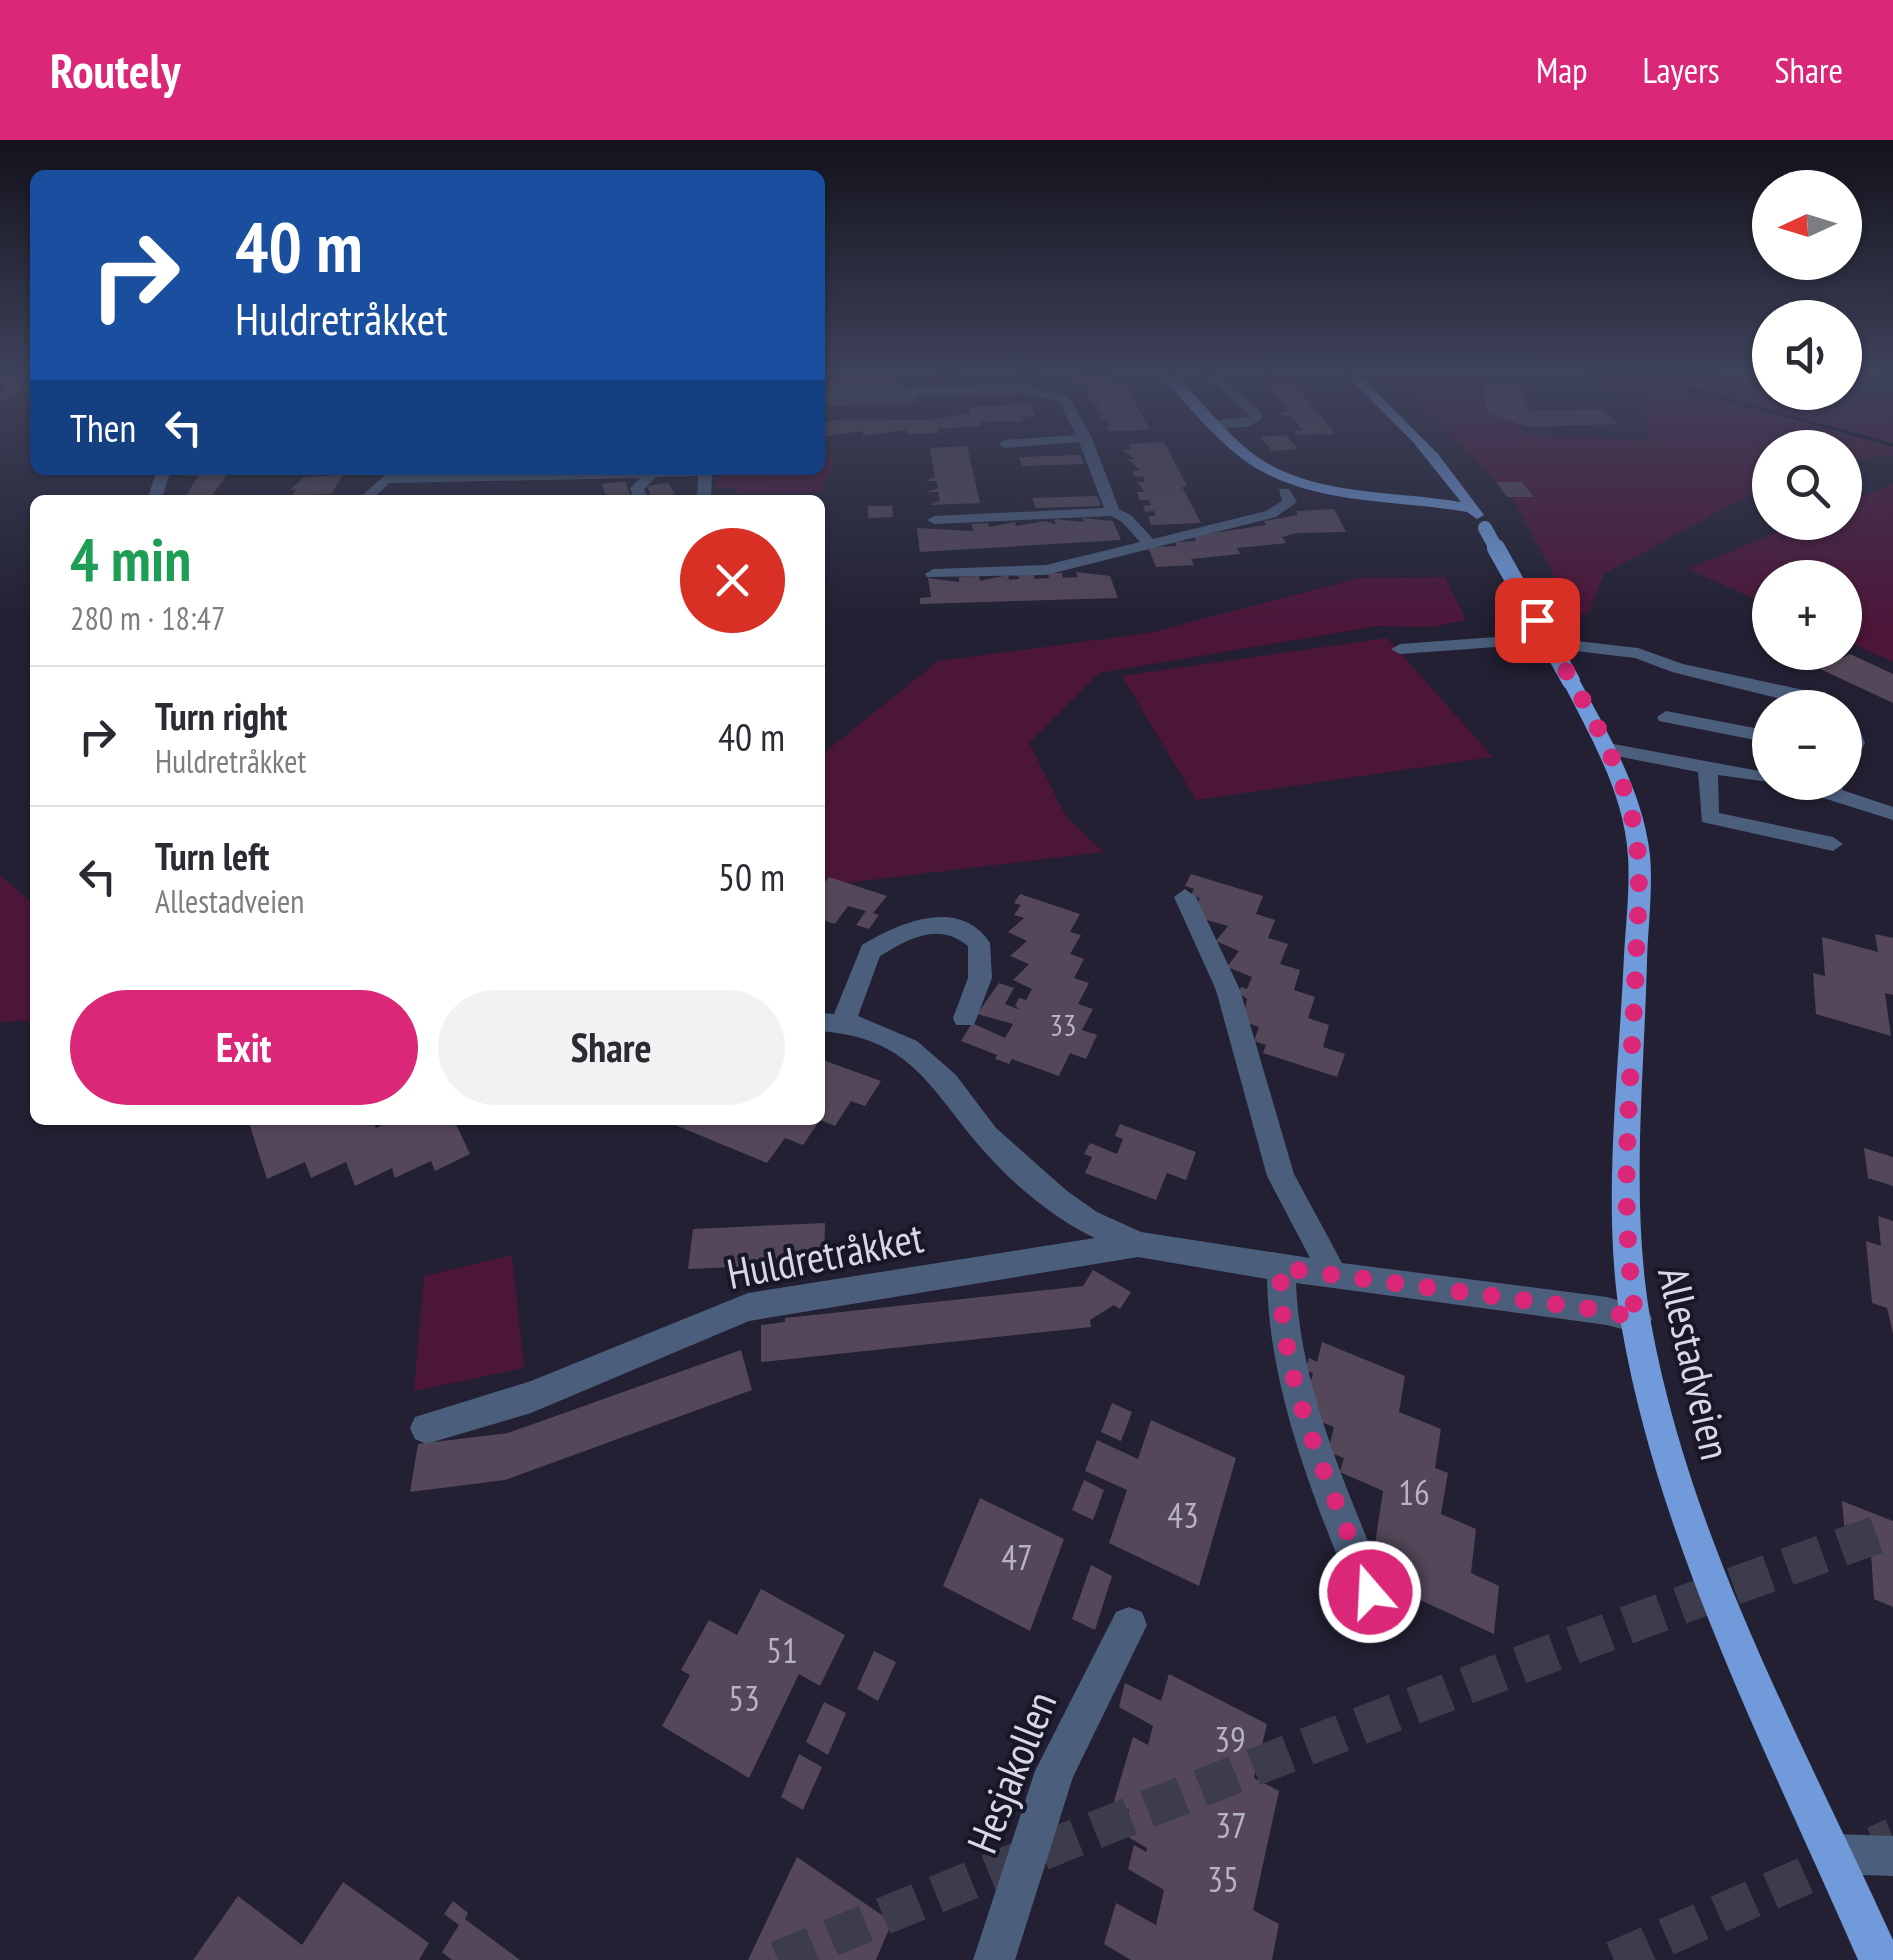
<!DOCTYPE html>
<html lang="en">
<head>
<meta charset="utf-8">
<style>
  :root { --surface:#fff; --page:#f2f2f3; --text:#2b2b33; --muted:#7c7c81; --line:#e1e1e2; --accent:#db2777 }
  body { margin:0; font-family:"PT Sans Narrow",sans-serif; background:var(--page); color:var(--text); height:100vh; display:flex; flex-direction:column; font-size:38px; white-space:nowrap }
  * { box-sizing:border-box; margin:0 }
  p { font-size:32px; color:var(--muted) }
  .icon { flex:none; width:55px; height:55px; fill:none; stroke:currentColor; stroke-width:2; stroke-linecap:round; stroke-linejoin:round }
  .map { position:relative; flex:1; overflow:hidden }
  .panel { position:absolute; left:30px; top:355px; width:795px; height:630px; display:flex; flex-direction:column; background:var(--surface); border-radius:15px; box-shadow:0 2px 8px #0004 }
  .panel>* { flex:none }
  .hud { position:absolute; left:30px; top:30px; width:795px; height:305px; border-radius:15px; box-shadow:0 2px 8px #0004; background:#1a4fa0; color:#fff; overflow:hidden }
  .needle { width:65px; rotate:266deg }
  .tools { position:absolute; left:1752px; top:30px; display:grid; gap:20px }
  .tools a { display:grid; place-items:center; width:110px; height:110px; border-radius:50%; background:var(--surface); box-shadow:0 2px 8px #0004; font-size:50px }
  .pin { position:absolute; display:grid; place-items:center; width:85px; height:85px; color:#fff; margin:-42px; border-radius:20px; box-shadow:0 5px 15px #0006 }
  .me { position:absolute; width:110px; margin:-55px; rotate:341deg; stroke-linejoin:round; filter:drop-shadow(0 0 8px #0008) }
  .turn { display:flex; align-items:center; gap:35px; height:210px; padding:0 40px; font-size:45px }
  .turn .icon { width:130px; height:130px; stroke-width:2.5 }
  .turn b { display:block; font-size:70px; line-height:85px }
  .then { display:flex; align-items:center; height:95px; padding:0 40px; background:#0003; gap:20px; font-size:38px }
  .round { display:grid; place-items:center; flex:none; width:105px; height:105px; border-radius:52px; background:var(--page) }
  .head { display:flex; align-items:center; justify-content:space-between; height:170px; padding:0 40px }
  h1 { font-size:60px; font-weight:700; line-height:75px; color:#1e9e55 }
  .cta { display:flex; gap:20px; margin-top:auto; padding:20px 40px }
  .cta a { flex:1; height:115px; border-radius:60px; background:var(--accent); color:#fff; font-size:40px; font-weight:700; line-height:115px; text-align:center }
  .cta a+a { background:var(--page); color:var(--text) }
  ul { padding:0; list-style:none }
  li { display:flex; align-items:center; gap:30px; height:140px; padding:0 40px; border-top:2px solid var(--line) }
  li div { flex:1 }
  li b { display:block; font-size:38px }
  li em { font-style:normal }
  header { display:flex; align-items:center; gap:60px; box-sizing:border-box; height:140px; padding:0 50px; background:var(--accent); color:#fff }
  header strong { font-size:48px }
  nav { display:flex; gap:55px; margin-inline-start:auto; font-size:35px }
  .map>svg:first-child { display:block }
</style>
</head>
<body>
<header>
<strong>Routely</strong>
<nav><a>Map</a><a>Layers</a><a>Share</a></nav>
</header>
<div class="map">
<svg width="1893" height="1820" viewBox="0 0 1893 1820">
  <rect width="100%" height="100%" fill="#222032"/>
  <path fill="#4c1639" d="M 1377,231 L 1460,231 L 1495,249 L 1524,294 L 1651,301 L 1641,259 L 1583,231 L 1712,231 L 1777,260 L 1848,269 L 1855,254 L 1845,251 L 1893,260 L 1893,315 L 1845,321 L 1845,308 L 1770,308 L 1770,343 L 1604,434 L 1588,474 L 1575,475 L 1512,357 L 1430,274 Z
    M 820,314 L 837,322 L 819,352 L 745,353 L 736,353 L 737,348 L 716,348 L 720,330 L 820,330 Z
    M 1893,344 L 1893,522 L 1845,500 L 1845,438 L 1770,438 L 1770,466 L 1688,429 L 1800,383 L 1845,382 L 1845,364 Z
    M 1445,437 L 1466,480 L 1433,487 L 1378,486 L 1099,533 L 1029,603 L 1066,677 L 1104,712 L 820,746 L 820,616 L 938,521 L 1149,493 L 1359,438 Z
    M 1387,498 L 1493,617 L 1196,660 L 1122,536 Z
    M 0,735 L 35,765 L 35,880 L 0,882 Z
    M 512,1115 L 524,1228 L 414,1251 L 424,1136 Z"/>
  <g fill="none" stroke-linecap="round" stroke-linejoin="round">
    <path fill="#030f15" fill-rule="evenodd" d="M 1619,231 L 1629,231 L 1893,303 L 1893,307 Z"/>
  </g>
  <path fill="#544759" d="M 33,231 L 17,245 L 34,244 L 0,262 L 4,239 L 0,239 L 0,232 Z
    M 932,231 L 962,231 L 965,240 L 926,241 L 925,237 L 933,237 Z
    M 1013,231 L 1039,231 L 1046,238 L 1008,240 L 1006,236 L 1014,236 Z
    M 1076,231 L 1109,231 L 1115,244 L 1124,244 L 1150,290 L 1107,291 L 1110,281 L 1102,281 L 1100,275 L 1106,272 L 1099,272 L 1096,267 L 1102,263 L 1091,263 L 1089,257 L 1095,254 L 1087,255 L 1085,249 L 1091,246 L 1075,246 L 1073,240 L 1078,237 L 1070,233 Z
    M 835,238 L 901,240 L 902,247 L 828,249 L 828,242 Z
    M 1292,240 L 1320,275 L 1335,294 L 1297,295 L 1294,291 L 1303,291 L 1292,276 L 1283,276 L 1280,272 L 1289,272 L 1285,267 L 1278,258 L 1266,254 L 1276,254 L 1266,241 Z
    M 1483,242 L 1521,245 L 1529,271 L 1601,269 L 1619,284 L 1527,287 L 1487,273 Z
    M 917,255 L 918,263 L 828,266 L 828,258 Z
    M 1030,264 L 1036,276 L 1022,277 L 1023,281 L 980,282 L 981,286 L 938,289 L 939,293 L 907,294 L 906,290 L 863,296 L 863,291 L 820,297 L 820,283 L 843,279 L 929,280 L 970,273 L 969,269 L 977,267 Z
    M 1286,295 L 1298,309 L 1272,311 L 1260,297 Z
    M 1164,302 L 1187,346 L 1182,347 L 1201,383 L 1151,385 L 1148,376 L 1156,376 L 1154,371 L 1145,372 L 1143,366 L 1151,365 L 1149,360 L 1140,360 L 1137,352 L 1145,352 L 1137,342 L 1145,342 L 1143,336 L 1135,337 L 1132,331 L 1140,330 L 1127,319 L 1135,319 L 1122,310 L 1131,309 L 1128,304 Z
    M 967,306 L 980,363 L 930,365 L 940,361 L 938,352 L 928,352 L 938,348 L 936,341 L 926,341 L 935,337 L 930,308 Z
    M 1081,315 L 1084,324 L 1022,326 L 1019,317 Z
    M 199,330 L 229,332 L 209,360 L 183,360 L 199,335 L 184,336 Z
    M 343,335 L 331,354 L 291,356 L 296,350 L 290,350 L 304,337 Z
    M 625,341 L 632,360 L 607,360 L 602,344 Z
    M 1496,342 L 1522,342 L 1534,357 L 1507,357 Z
    M 669,343 L 677,360 L 653,360 L 647,346 Z
    M 1097,356 L 1101,366 L 1036,368 L 1032,358 Z
    M 868,366 L 892,366 L 893,377 L 868,378 Z
    M 1334,369 L 1346,392 L 1297,393 L 1282,397 L 1286,403 L 1237,408 L 1240,414 L 1191,419 L 1194,425 L 1156,427 L 1148,407 L 1177,406 L 1175,402 L 1196,401 L 1194,396 L 1266,385 L 1264,381 L 1298,375 L 1296,371 Z
    M 1082,378 L 1113,381 L 1121,400 L 920,412 L 917,388 L 973,391 L 972,384 L 988,383 L 989,387 L 1015,382 L 1016,386 L 1046,381 L 1056,385 L 1054,379 L 1084,382 Z
    M 1076,432 L 1110,436 L 1118,458 L 920,464 L 920,458 L 931,457 L 928,438 L 959,442 L 959,437 L 979,436 L 980,441 L 1008,435 L 1009,440 L 1019,439 L 1018,435 L 1033,434 L 1035,439 L 1049,438 L 1048,433 L 1062,433 L 1063,438 L 1078,437 Z
    M 1850,514 L 1893,534 L 1893,563 L 1820,529 Z
    M 1191,734 L 1263,756 L 1256,774 L 1275,780 L 1268,798 L 1288,804 L 1280,824 L 1300,830 L 1294,850 L 1315,857 L 1308,878 L 1329,885 L 1323,907 L 1345,914 L 1337,937 L 1263,913 L 1266,905 L 1254,901 L 1259,887 L 1243,881 L 1247,859 L 1239,853 L 1241,847 L 1247,849 L 1252,837 L 1227,827 L 1239,811 L 1216,801 L 1228,786 L 1200,778 L 1195,769 L 1200,758 L 1191,755 L 1194,749 L 1185,746 Z
    M 829,737 L 887,756 L 873,773 L 879,775 L 869,789 L 856,785 L 866,771 L 848,766 L 835,784 L 820,779 L 820,748 Z
    M 1020,754 L 1080,774 L 1070,792 L 1081,795 L 1070,814 L 1084,819 L 1074,838 L 1089,843 L 1078,864 L 1093,869 L 1082,890 L 1097,895 L 1086,919 L 1070,913 L 1059,936 L 1012,919 L 1009,924 L 995,919 L 997,915 L 961,901 L 972,883 L 1005,898 L 1013,884 L 977,874 L 999,843 L 1014,848 L 1005,864 L 1021,870 L 1015,866 L 1019,858 L 1026,860 L 1032,849 L 1013,840 L 1029,824 L 1010,816 L 1027,801 L 1008,792 L 1024,778 L 1014,775 L 1021,765 L 1014,763 Z
    M 1875,794 L 1893,798 L 1893,855 L 1885,853 L 1891,896 L 1816,874 L 1813,833 L 1825,836 L 1822,797 L 1878,812 Z
    M 820,919 L 881,941 L 865,966 L 851,961 L 835,986 L 820,980 Z
    M 248,980 L 372,980 L 376,988 L 392,980 L 454,980 L 470,1014 L 435,1031 L 431,1021 L 395,1038 L 392,1028 L 355,1046 L 346,1022 L 311,1038 L 305,1022 L 267,1039 Z
    M 679,980 L 820,980 L 803,1005 L 785,998 L 767,1023 L 675,985 Z
    M 1120,984 L 1196,1012 L 1186,1040 L 1167,1033 L 1156,1060 L 1085,1033 L 1092,1017 L 1084,1014 L 1090,1003 L 1117,1014 L 1123,999 L 1115,996 Z
    M 1864,1008 L 1893,1017 L 1893,1046 L 1868,1038 Z
    M 1878,1076 L 1893,1081 L 1893,1194 L 1887,1168 L 1872,1163 L 1866,1101 L 1881,1106 Z
    M 825,1083 L 824,1123 L 688,1129 L 693,1089 Z
    M 1093,1130 L 1131,1152 L 1120,1169 L 1114,1165 L 1090,1180 L 1091,1187 L 761,1222 L 761,1185 L 785,1182 L 785,1178 L 1083,1146 Z
    M 1322,1202 L 1405,1236 L 1399,1272 L 1441,1289 L 1435,1328 L 1448,1333 L 1441,1374 L 1476,1389 L 1471,1433 L 1499,1446 L 1494,1494 L 1370,1437 L 1383,1351 L 1340,1332 L 1344,1318 L 1328,1312 L 1334,1287 L 1314,1279 L 1306,1261 L 1313,1233 L 1305,1230 L 1309,1218 L 1317,1222 Z
    M 741,1210 L 752,1250 L 505,1340 L 410,1352 L 418,1304 L 508,1293 Z
    M 1112,1263 L 1132,1272 L 1121,1301 L 1101,1292 Z
    M 1151,1280 L 1236,1318 L 1199,1446 L 1109,1403 L 1127,1350 L 1085,1331 L 1097,1300 L 1138,1319 Z
    M 1084,1340 L 1104,1350 L 1093,1380 L 1072,1370 Z
    M 980,1358 L 1064,1399 L 1030,1491 L 943,1446 Z
    M 1842,1361 L 1893,1381 L 1893,1467 L 1874,1459 L 1871,1414 L 1846,1405 Z
    M 1091,1425 L 1112,1436 L 1095,1490 L 1072,1479 Z
    M 761,1449 L 845,1495 L 820,1546 L 799,1534 L 749,1638 L 662,1586 L 690,1535 L 681,1530 L 709,1480 L 737,1495 Z
    M 874,1511 L 896,1522 L 878,1561 L 857,1549 Z
    M 1169,1534 L 1267,1584 L 1254,1638 L 1279,1651 L 1253,1770 L 1279,1784 L 1272,1820 L 1131,1820 L 1104,1804 L 1116,1763 L 1156,1785 L 1164,1750 L 1128,1729 L 1134,1705 L 1146,1712 L 1147,1708 L 1123,1694 L 1129,1670 L 1114,1661 L 1133,1597 L 1148,1605 L 1153,1586 L 1119,1567 L 1125,1543 L 1161,1561 Z
    M 824,1562 L 846,1573 L 828,1615 L 806,1602 Z
    M 799,1614 L 822,1627 L 803,1670 L 781,1657 Z
    M 797,1717 L 892,1782 L 876,1820 L 748,1820 Z
    M 343,1742 L 429,1803 L 419,1820 L 193,1820 L 238,1756 L 302,1805 Z
    M 453,1761 L 468,1773 L 465,1779 L 520,1820 L 452,1820 L 442,1812 L 459,1785 L 444,1774 Z"/>
  <g fill="none" stroke-linecap="round" stroke-linejoin="round">
    <path stroke="#3d3c4d" stroke-width="38" stroke-dasharray="38 19" stroke-linecap="butt" d="M 778,1820 C 1146,1666 1517,1522 1893,1389
      M 1614,1820 L 1893,1697"/>
    <path fill="#4b5f7d" fill-rule="evenodd" d="M 1201,231 L 1214,231 L 1262,273 L 1262,279 L 1247,287 L 1209,288 L 1209,282 L 1250,276 Z
      M 1863,231 L 1893,231 L 1893,238 Z
      M 1024,245 L 1068,256 L 1092,298 L 1119,369 L 1132,376 L 1153,399 L 1266,371 L 1282,361 L 1279,349 L 1289,349 L 1297,362 L 1276,377 L 1046,435 L 927,437 L 925,434 L 933,429 L 1046,425 L 1140,402 L 1122,382 L 1111,376 L 934,384 L 927,380 L 934,376 L 1104,368 L 1079,302 L 1005,308 L 998,304 L 1005,300 L 1076,295 L 1059,262 L 1024,253 L 820,258 L 820,250 Z
      M 157,330 L 171,330 L 161,360 L 147,360 Z
      M 606,330 L 712,330 L 711,360 L 697,360 L 698,336 L 656,337 L 644,349 L 648,360 L 634,360 L 630,348 L 640,338 L 389,343 L 372,360 L 357,360 L 385,335 Z
      M 1523,495 L 1638,508 L 1683,524 L 1808,551 L 1845,568 L 1818,568 L 1672,532 L 1635,518 L 1523,505 L 1400,514 L 1391,509 L 1400,504 Z
      M 1845,570 L 1854,576 L 1865,603 L 1852,627 L 1845,629 Z
      M 1666,571 L 1770,591 L 1770,603 L 1659,581 L 1657,577 Z
      M 1608,603 L 1770,633 L 1770,642 L 1825,645 L 1845,641 L 1842,650 L 1893,667 L 1893,680 L 1776,643 L 1718,635 L 1719,673 L 1833,697 L 1843,704 L 1833,711 L 1702,682 L 1698,632 L 1601,613 L 1601,605 Z
      M 1185,749 L 1196,757 L 1240,850 L 1294,1034 L 1342,1123 L 1607,1157 L 1648,1169 L 1652,1179 L 1648,1189 L 1637,1193 L 1607,1185 L 1296,1143 C 1300,1252 1350,1352 1388,1452 L 1383,1465 L 1370,1470 L 1357,1465 C 1315,1362 1269,1251 1267,1139 L 1138,1117 L 749,1181 L 531,1273 L 426,1304 L 415,1299 L 410,1288 L 415,1277 L 531,1241 L 748,1153 L 1095,1098 C 1051,1078 1006,1038 976,1002 C 926,941 907,898 820,891 L 820,873 L 834,874 L 862,805 C 899,783 959,756 990,803 L 992,838 L 974,885 L 956,885 L 953,878 L 968,838 L 968,806 C 938,781 908,799 880,816 L 858,876 L 917,901 L 956,935 L 996,988 L 1067,1051 L 1097,1072 L 1141,1092 L 1310,1118 L 1267,1036 L 1216,850 L 1174,757 Z
      M 1129,1467 L 1142,1472 L 1147,1485 L 1073,1637 L 1015,1820 L 973,1820 L 1035,1631 L 1116,1472 Z
      M 1834,1694 L 1893,1696 L 1893,1736 L 1834,1734 L 1820,1728 L 1814,1714 L 1820,1700 Z"/>
    <path fill="#709ad9" fill-rule="evenodd" d="M 1156,231 L 1169,231 C 1199,256 1221,289 1252,313 C 1310,357 1393,350 1461,362 L 1413,302 L 1342,231 L 1355,231 L 1438,314 L 1484,375 L 1477,379 L 1467,372 C 1399,360 1318,365 1256,328 C 1218,305 1187,263 1156,231 Z
      M 1571,536 L 1580,541 C 1609,596 1643,652 1650,715 C 1653,749 1648,787 1647,821 C 1644,940 1630,1065 1651,1183 C 1691,1402 1802,1600 1893,1800 L 1893,1820 L 1858,1820 C 1768,1613 1660,1409 1621,1184 C 1601,1067 1619,934 1624,815 C 1626,783 1630,748 1628,716 C 1624,653 1590,596 1562,541 Z"/>
    <path stroke="#709ad9" stroke-width="14" d="M 1485,388 L 1497,410"/>
    <path stroke="#709ad9" stroke-width="18" d="M 1496,408 L 1571,541"/>
  </g>
  <linearGradient id="sky" x2="0" y2="1"><stop stop-color="#13121c"/><stop offset="0.48" stop-color="#3e425a"/><stop offset="1" stop-color="#3e425a" stop-opacity="0"/></linearGradient>
  <rect width="1893" height="486" fill="url(#sky)"/>
  <g fill="none" stroke-linecap="round" stroke-linejoin="round">
    <path stroke="#db2777" stroke-width="18" stroke-dasharray="0 32.4" d="M 1370,1452 C 1333,1346 1277,1242 1281,1128 L 1607,1171 L 1636,1179 C 1617,1060 1632,942 1636,822 C 1637,777 1643,730 1634,686 C 1619,611 1573,546 1537,480"/>
  </g>
  <g text-anchor="middle" dominant-baseline="central" stroke-width="8" stroke-linejoin="round" paint-order="stroke">
    <g font-size="30" fill="#b7b4c1">
      <text x="1063" y="884">33</text>
    </g>
    <g font-size="35" fill="#b7b4c1">
      <text x="1414" y="1352">16</text>
      <text x="1183" y="1375">43</text>
      <text x="1017" y="1417">47</text>
      <text x="782" y="1510">51</text>
      <text x="744" y="1558">53</text>
      <text x="1230" y="1599">39</text>
      <text x="1231" y="1685">37</text>
      <text x="1223" y="1739">35</text>
    </g>
    <g font-size="42" fill="#d8d8e4" stroke="#181728">
      <text transform="translate(825 1115) rotate(-11)">Huldretråkket</text>
      <text transform="translate(1695 1223) rotate(77)">Allestadveien</text>
      <text transform="translate(1011 1632) rotate(-68)">Hesjakollen</text>
    </g>
  </g>
</svg>
<div class="tools">
<a><svg class="needle" viewBox="-14 -14 28 28"><path d="M0-13l5 13h-10z" fill="#e53935"/><path d="M0 13l5-13h-10z" fill="#7c7c81"/></svg></a>
<a><svg class="icon" aria-label="sound" viewBox="0 0 24 24"><path d="M4 9h4l5-4v14l-5-4H4zM17 9q2 3 0 6"/></svg></a>
<a><svg class="icon" aria-label="search" viewBox="0 0 24 24"><circle cx="10" cy="10" r="6"/><path d="M15 15l6 6"/></svg></a>
<a>+</a>
<a>−</a>
</div>
<div class="pin" style="left:1537px;top:480px;background:#d93025"><svg class="icon" aria-label="arrive" viewBox="0 0 24 24"><path d="M6 21V4h12l-3 4 3 4H6"/></svg></div>
<svg class="me" style="left:1370px;top:1452px" viewBox="-20 -20 40 40"><circle r="17" fill="#db2777" stroke="#fff" stroke-width="3"/><path d="M0-11L8 9 0 5-8 9z" fill="#fff"/></svg>
<div class="hud">
<div class="turn"><svg class="icon" aria-label="right" viewBox="0 0 24 24"><path d="M7 20v-9h11M14 6l5 5-5 5"/></svg><div><b>40 m</b>Huldretråkket</div></div>
<div class="then">Then<svg class="icon" aria-label="left" viewBox="0 0 24 24"><path d="M17 20v-9H6M10 6l-5 5 5 5"/></svg></div>
</div>
<section class="panel">
<div class="head"><div><h1>4 min</h1><p>280 m · 18:47</p></div><a class="round" style="background:#d93025;color:#fff"><svg class="icon" aria-label="close" viewBox="0 0 24 24"><path d="M6 6l12 12M18 6L6 18"/></svg></a></div>
<ul>
<li><svg class="icon" aria-label="right" viewBox="0 0 24 24"><path d="M7 20v-9h11M14 6l5 5-5 5"/></svg><div><b>Turn right</b><p>Huldretråkket</p></div><em>40 m</em></li>
<li><svg class="icon" aria-label="left" viewBox="0 0 24 24"><path d="M17 20v-9H6M10 6l-5 5 5 5"/></svg><div><b>Turn left</b><p>Allestadveien</p></div><em>50 m</em></li>
</ul>
<div class="cta"><a>Exit</a><a>Share</a></div>
</section>
</div>
</body>
</html>
